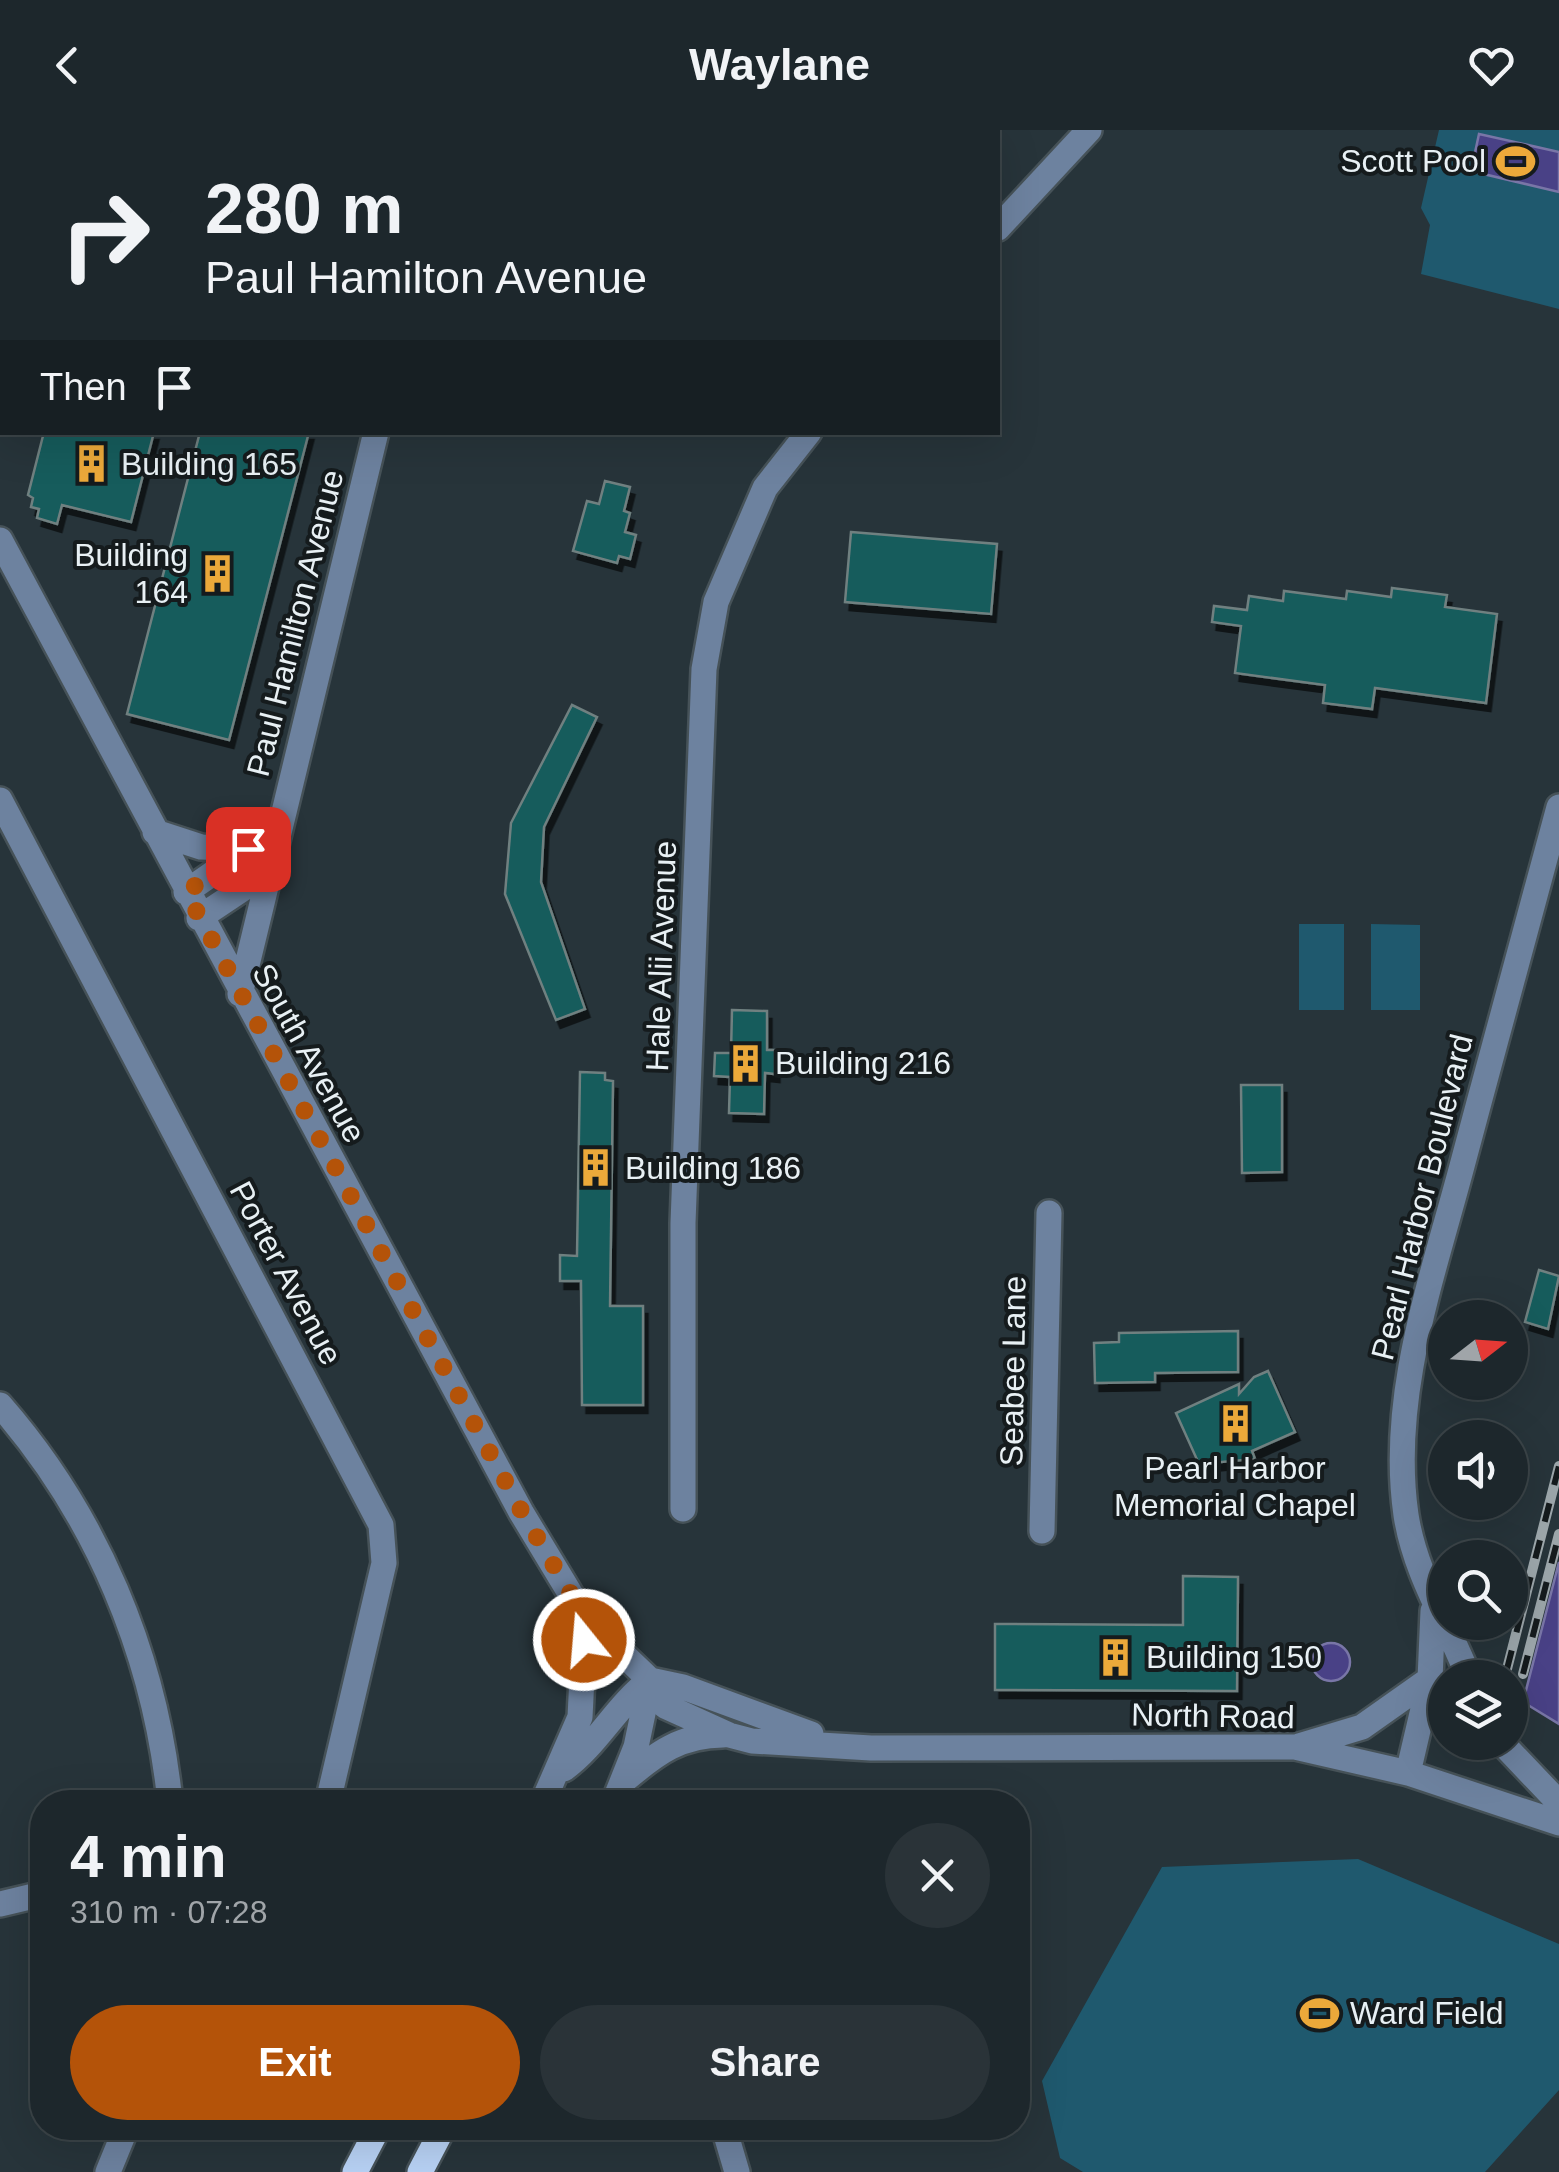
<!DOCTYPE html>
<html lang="en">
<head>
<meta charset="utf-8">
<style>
  :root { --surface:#1d272c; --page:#2a3338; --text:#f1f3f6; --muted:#a0a5a9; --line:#3b4448; --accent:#b45309 }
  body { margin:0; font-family:Helvetica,sans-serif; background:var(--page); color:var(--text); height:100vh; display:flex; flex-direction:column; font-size:38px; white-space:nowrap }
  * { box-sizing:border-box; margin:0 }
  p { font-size:32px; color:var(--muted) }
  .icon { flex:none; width:55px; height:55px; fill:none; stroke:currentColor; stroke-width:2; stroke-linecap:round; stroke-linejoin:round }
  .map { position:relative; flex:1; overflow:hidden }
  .side { position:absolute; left:30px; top:1660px; width:1000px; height:350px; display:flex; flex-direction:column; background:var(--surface); border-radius:40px; box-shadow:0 10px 40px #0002,0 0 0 2px var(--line) }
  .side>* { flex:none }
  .top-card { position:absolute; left:0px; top:0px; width:1000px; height:305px; box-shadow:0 10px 40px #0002,0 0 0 2px var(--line); background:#1d272c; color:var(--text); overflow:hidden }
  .needle { width:65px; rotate:73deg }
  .tools { position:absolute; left:1428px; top:1170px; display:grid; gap:20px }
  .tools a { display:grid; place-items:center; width:100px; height:100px; border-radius:50%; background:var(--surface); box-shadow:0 10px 40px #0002,0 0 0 2px var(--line); font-size:50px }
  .pin { position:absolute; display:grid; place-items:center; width:85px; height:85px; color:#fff; margin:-42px; border-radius:20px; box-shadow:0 5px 15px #0006 }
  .me { position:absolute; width:110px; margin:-55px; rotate:343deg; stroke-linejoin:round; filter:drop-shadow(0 0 8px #0008) }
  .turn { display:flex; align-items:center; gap:35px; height:210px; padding:0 40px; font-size:45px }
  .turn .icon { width:130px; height:130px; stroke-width:2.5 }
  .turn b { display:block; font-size:70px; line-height:85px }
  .then { display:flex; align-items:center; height:95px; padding:0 40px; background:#0003; gap:20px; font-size:38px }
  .round { display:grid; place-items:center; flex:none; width:105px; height:105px; border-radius:52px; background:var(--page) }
  .summary { display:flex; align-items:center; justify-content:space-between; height:170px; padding:0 40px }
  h1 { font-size:60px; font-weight:700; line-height:75px }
  .cta { display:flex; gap:20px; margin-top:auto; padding:20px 40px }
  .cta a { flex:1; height:115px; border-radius:60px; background:var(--accent); color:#fff; font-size:40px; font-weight:700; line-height:115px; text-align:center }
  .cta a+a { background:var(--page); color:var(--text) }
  header { display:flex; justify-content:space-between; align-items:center; height:130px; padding:0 40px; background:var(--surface); font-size:45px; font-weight:700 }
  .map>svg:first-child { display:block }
</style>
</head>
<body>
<header><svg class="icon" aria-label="back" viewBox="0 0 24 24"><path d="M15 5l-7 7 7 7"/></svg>Waylane<svg class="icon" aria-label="heart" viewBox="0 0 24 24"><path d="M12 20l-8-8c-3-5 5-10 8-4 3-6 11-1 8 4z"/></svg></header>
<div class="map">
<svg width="1559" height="2042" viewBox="0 0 1559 2042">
  <defs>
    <filter id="shadow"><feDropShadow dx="4.5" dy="8" stdDeviation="0" flood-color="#0009"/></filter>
  </defs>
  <rect width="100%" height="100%" fill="#27343a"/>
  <path fill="#1f596e" d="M 1439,0 L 1559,0 L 1559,179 L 1421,144 L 1430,95 L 1421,78 Z
    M 1299,794 L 1344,794 L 1344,880 L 1299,880 Z
    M 1371,794 L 1420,795 L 1420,880 L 1371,880 Z
    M 1358,1729 L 1559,1814 L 1559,1960 L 1485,2042 L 1083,2042 L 1060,2028 L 1042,1951 L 1162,1737 Z"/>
  <path fill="#494186" stroke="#7976a7" stroke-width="2.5" d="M 1479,4 L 1559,22 L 1559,62 L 1471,41 Z
    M 1559,1432 L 1559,1594 L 1523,1572 Z
    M1312 1532a19 19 0 1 1 38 0a19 19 0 1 1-38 0Z"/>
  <path fill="#145b5c" stroke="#6f8080" stroke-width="2.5" filter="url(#shadow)" d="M 44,302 L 154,302 L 131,392 L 62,375 L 57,394 L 37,388 L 39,379 L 31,377 L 33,368 L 28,365 Z
    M 200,302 L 309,302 L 229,610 L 127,584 Z
    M 605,351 L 630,357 L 624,381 L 630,383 L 625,402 L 636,405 L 630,429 L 619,426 L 617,433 L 573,421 L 587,371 L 599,374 Z
    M 851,402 L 997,414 L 991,484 L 845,472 Z
    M 1392,458 L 1447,465 L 1445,477 L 1497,484 L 1486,573 L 1375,558 L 1372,579 L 1323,573 L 1325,555 L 1235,543 L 1241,496 L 1212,492 L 1214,476 L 1247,480 L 1249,466 L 1283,471 L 1284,461 L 1346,469 L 1347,461 L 1391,467 Z
    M 572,575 L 597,587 L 544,697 L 541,752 L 585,879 L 556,890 L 505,764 L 511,693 Z
    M 732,880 L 767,881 L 767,920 L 775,920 L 775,944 L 765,943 L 764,984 L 729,983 L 730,947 L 714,946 L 715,923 L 731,923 Z
    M 580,942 L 605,943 L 605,950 L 613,951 L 610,1176 L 643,1176 L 643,1275 L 582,1275 L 581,1151 L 560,1151 L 560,1125 L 577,1126 Z
    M 1241,955 L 1282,955 L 1282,1042 L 1242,1043 Z
    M 1539,1140 L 1559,1146 L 1548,1199 L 1525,1192 Z
    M 1238,1201 L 1238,1242 L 1155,1243 L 1155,1252 L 1095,1253 L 1094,1213 L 1119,1212 L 1119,1203 Z
    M 1268,1241 L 1295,1302 L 1252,1321 L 1255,1329 L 1199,1334 L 1176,1283 L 1239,1254 L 1239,1264 L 1254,1247 Z
    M 1183,1446 L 1238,1447 L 1237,1561 L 995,1560 L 995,1494 L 1183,1495 Z"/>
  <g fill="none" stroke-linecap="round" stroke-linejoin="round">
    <defs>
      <path id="minor" d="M 451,2 L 452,0
        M 998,98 L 1089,0
        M 0,410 L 521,1382 L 585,1488 L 650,1550 L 665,1576 L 729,1605 L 752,1611 L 871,1618 L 1295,1617 L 1408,1643 L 1559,1693
        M 0,670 L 381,1395 L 384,1433 L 328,1672
        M 155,702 L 201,717 L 248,719
        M 186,762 L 278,698
        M 199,788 L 268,742
        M 240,864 L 376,302
        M 0,1275 C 97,1386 155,1525 170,1672
        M 683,1379 L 683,1093 L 704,539 L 716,472 L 765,358 L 809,302
        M 1042,1401 L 1049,1083
        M 1469,1548 C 1448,1494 1415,1444 1406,1385 C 1389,1267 1432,1149 1462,1036 C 1494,916 1527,796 1559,677
        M 650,1550 L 683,1557 L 811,1604
        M 1501,1612 L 1559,1673
        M 1299,1616 L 1362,1597 L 1430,1549
        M 564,1639 C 598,1614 616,1576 650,1550
        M 1408,1643 L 1430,1549 L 1433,1481
        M 626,1649 C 657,1623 681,1605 723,1605
        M 543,1672 L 580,1587 L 585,1488
        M 614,1672 L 636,1617 L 650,1550
        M 0,1774 L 42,1764
        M 724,1998 L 737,2042
        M 108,2042 L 126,1998"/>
      <path id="major" d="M 355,2042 L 378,1998
        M 420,2042 L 443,1998"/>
    </defs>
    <use href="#minor" stroke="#465258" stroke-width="30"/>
    <use href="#major" stroke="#465258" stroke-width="30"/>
    <use href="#minor" stroke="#6d829f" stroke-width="25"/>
    <use href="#major" stroke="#b8d2f5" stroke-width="25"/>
    <defs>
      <path id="rail" d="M 1507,1539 L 1559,1336
        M 1523,1544 L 1559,1404"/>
    </defs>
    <use href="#rail" stroke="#9ca6aa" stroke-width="10"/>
    <use href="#rail" stroke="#151b1d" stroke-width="6" stroke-dasharray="19" stroke-linecap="butt"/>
  </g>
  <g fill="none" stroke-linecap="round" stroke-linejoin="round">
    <path stroke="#b45309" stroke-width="18" stroke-dasharray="0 32.4" d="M 248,719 L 186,762 L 522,1382 L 585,1488 L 584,1510"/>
  </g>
  <defs>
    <symbol id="stadium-bare" viewBox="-9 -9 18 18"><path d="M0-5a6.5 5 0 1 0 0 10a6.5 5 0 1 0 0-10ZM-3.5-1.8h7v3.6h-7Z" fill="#eca93a" stroke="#151b1d" stroke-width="2.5" paint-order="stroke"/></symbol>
    <symbol id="building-bare" viewBox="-9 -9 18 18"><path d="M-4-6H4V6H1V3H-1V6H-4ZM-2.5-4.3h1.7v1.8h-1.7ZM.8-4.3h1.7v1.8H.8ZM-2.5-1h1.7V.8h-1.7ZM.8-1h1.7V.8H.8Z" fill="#eca93a" stroke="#151b1d" stroke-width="2.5" paint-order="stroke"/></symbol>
  </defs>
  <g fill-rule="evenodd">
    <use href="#stadium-bare" x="1488" y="4" width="55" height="55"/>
    <use href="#building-bare" x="64" y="306" width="55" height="55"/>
    <use href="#building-bare" x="190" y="416" width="55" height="55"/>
    <use href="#building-bare" x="718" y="906" width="55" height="55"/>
    <use href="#building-bare" x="568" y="1010" width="55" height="55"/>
    <use href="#building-bare" x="1208" y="1266" width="55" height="55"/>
    <use href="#building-bare" x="1088" y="1500" width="55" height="55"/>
    <use href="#stadium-bare" x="1292" y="1856" width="55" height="55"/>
  </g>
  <g text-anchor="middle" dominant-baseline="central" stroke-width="8" stroke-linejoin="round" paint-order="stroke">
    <g font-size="32" fill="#e8f0f4" stroke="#151b1d" text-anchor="start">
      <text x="1486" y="31" text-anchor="end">Scott Pool</text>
      <text x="121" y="334">Building 165</text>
      <text x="188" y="425" text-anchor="end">Building<tspan x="188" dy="37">164</tspan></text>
      <text x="775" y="933">Building 216</text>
      <text x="625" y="1038">Building 186</text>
      <text x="1235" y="1338" text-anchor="middle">Pearl Harbor<tspan x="1235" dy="37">Memorial Chapel</tspan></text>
      <text x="1146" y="1527">Building 150</text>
      <text x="1350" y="1883">Ward Field</text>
    </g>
    <g font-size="32" fill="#e8f0f4" stroke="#151b1d">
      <text transform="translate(295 493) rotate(-76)">Paul Hamilton Avenue</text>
      <text transform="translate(661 826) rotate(-88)">Hale Alii Avenue</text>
      <text transform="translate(309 923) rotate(61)">South Avenue</text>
      <text transform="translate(1422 1067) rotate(-76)">Pearl Harbor Boulevard</text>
      <text transform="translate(286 1143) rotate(62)">Porter Avenue</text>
      <text transform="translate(1013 1241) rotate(-89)">Seabee Lane</text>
      <text transform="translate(1213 1586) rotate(1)">North Road</text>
    </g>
  </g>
</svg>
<div class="tools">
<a><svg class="needle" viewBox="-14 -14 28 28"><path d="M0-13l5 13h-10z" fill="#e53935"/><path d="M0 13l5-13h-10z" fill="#a0a5a9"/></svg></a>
<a><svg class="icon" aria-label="sound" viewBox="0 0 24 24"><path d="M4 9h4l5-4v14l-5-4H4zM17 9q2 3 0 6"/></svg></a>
<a><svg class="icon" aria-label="search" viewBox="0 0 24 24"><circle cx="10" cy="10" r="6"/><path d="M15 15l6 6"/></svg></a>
<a><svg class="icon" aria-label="layers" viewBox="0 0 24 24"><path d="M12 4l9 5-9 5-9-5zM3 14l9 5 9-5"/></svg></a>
</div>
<div class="pin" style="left:248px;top:719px;background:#d93025"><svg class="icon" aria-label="arrive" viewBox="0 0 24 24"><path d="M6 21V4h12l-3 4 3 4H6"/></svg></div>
<svg class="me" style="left:584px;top:1510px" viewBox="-20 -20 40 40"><circle r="17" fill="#b45309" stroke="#fff" stroke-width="3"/><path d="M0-11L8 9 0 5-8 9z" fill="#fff"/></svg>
<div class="top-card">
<div class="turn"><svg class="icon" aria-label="right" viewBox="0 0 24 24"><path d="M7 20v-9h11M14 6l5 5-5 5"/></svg><div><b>280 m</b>Paul Hamilton Avenue</div></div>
<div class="then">Then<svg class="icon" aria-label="arrive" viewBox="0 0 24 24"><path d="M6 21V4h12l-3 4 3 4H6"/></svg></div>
</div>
<section class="side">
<div class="summary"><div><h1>4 min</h1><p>310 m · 07:28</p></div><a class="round"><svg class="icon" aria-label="close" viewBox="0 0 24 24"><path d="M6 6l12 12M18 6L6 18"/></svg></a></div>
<div class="cta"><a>Exit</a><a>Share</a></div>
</section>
</div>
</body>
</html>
